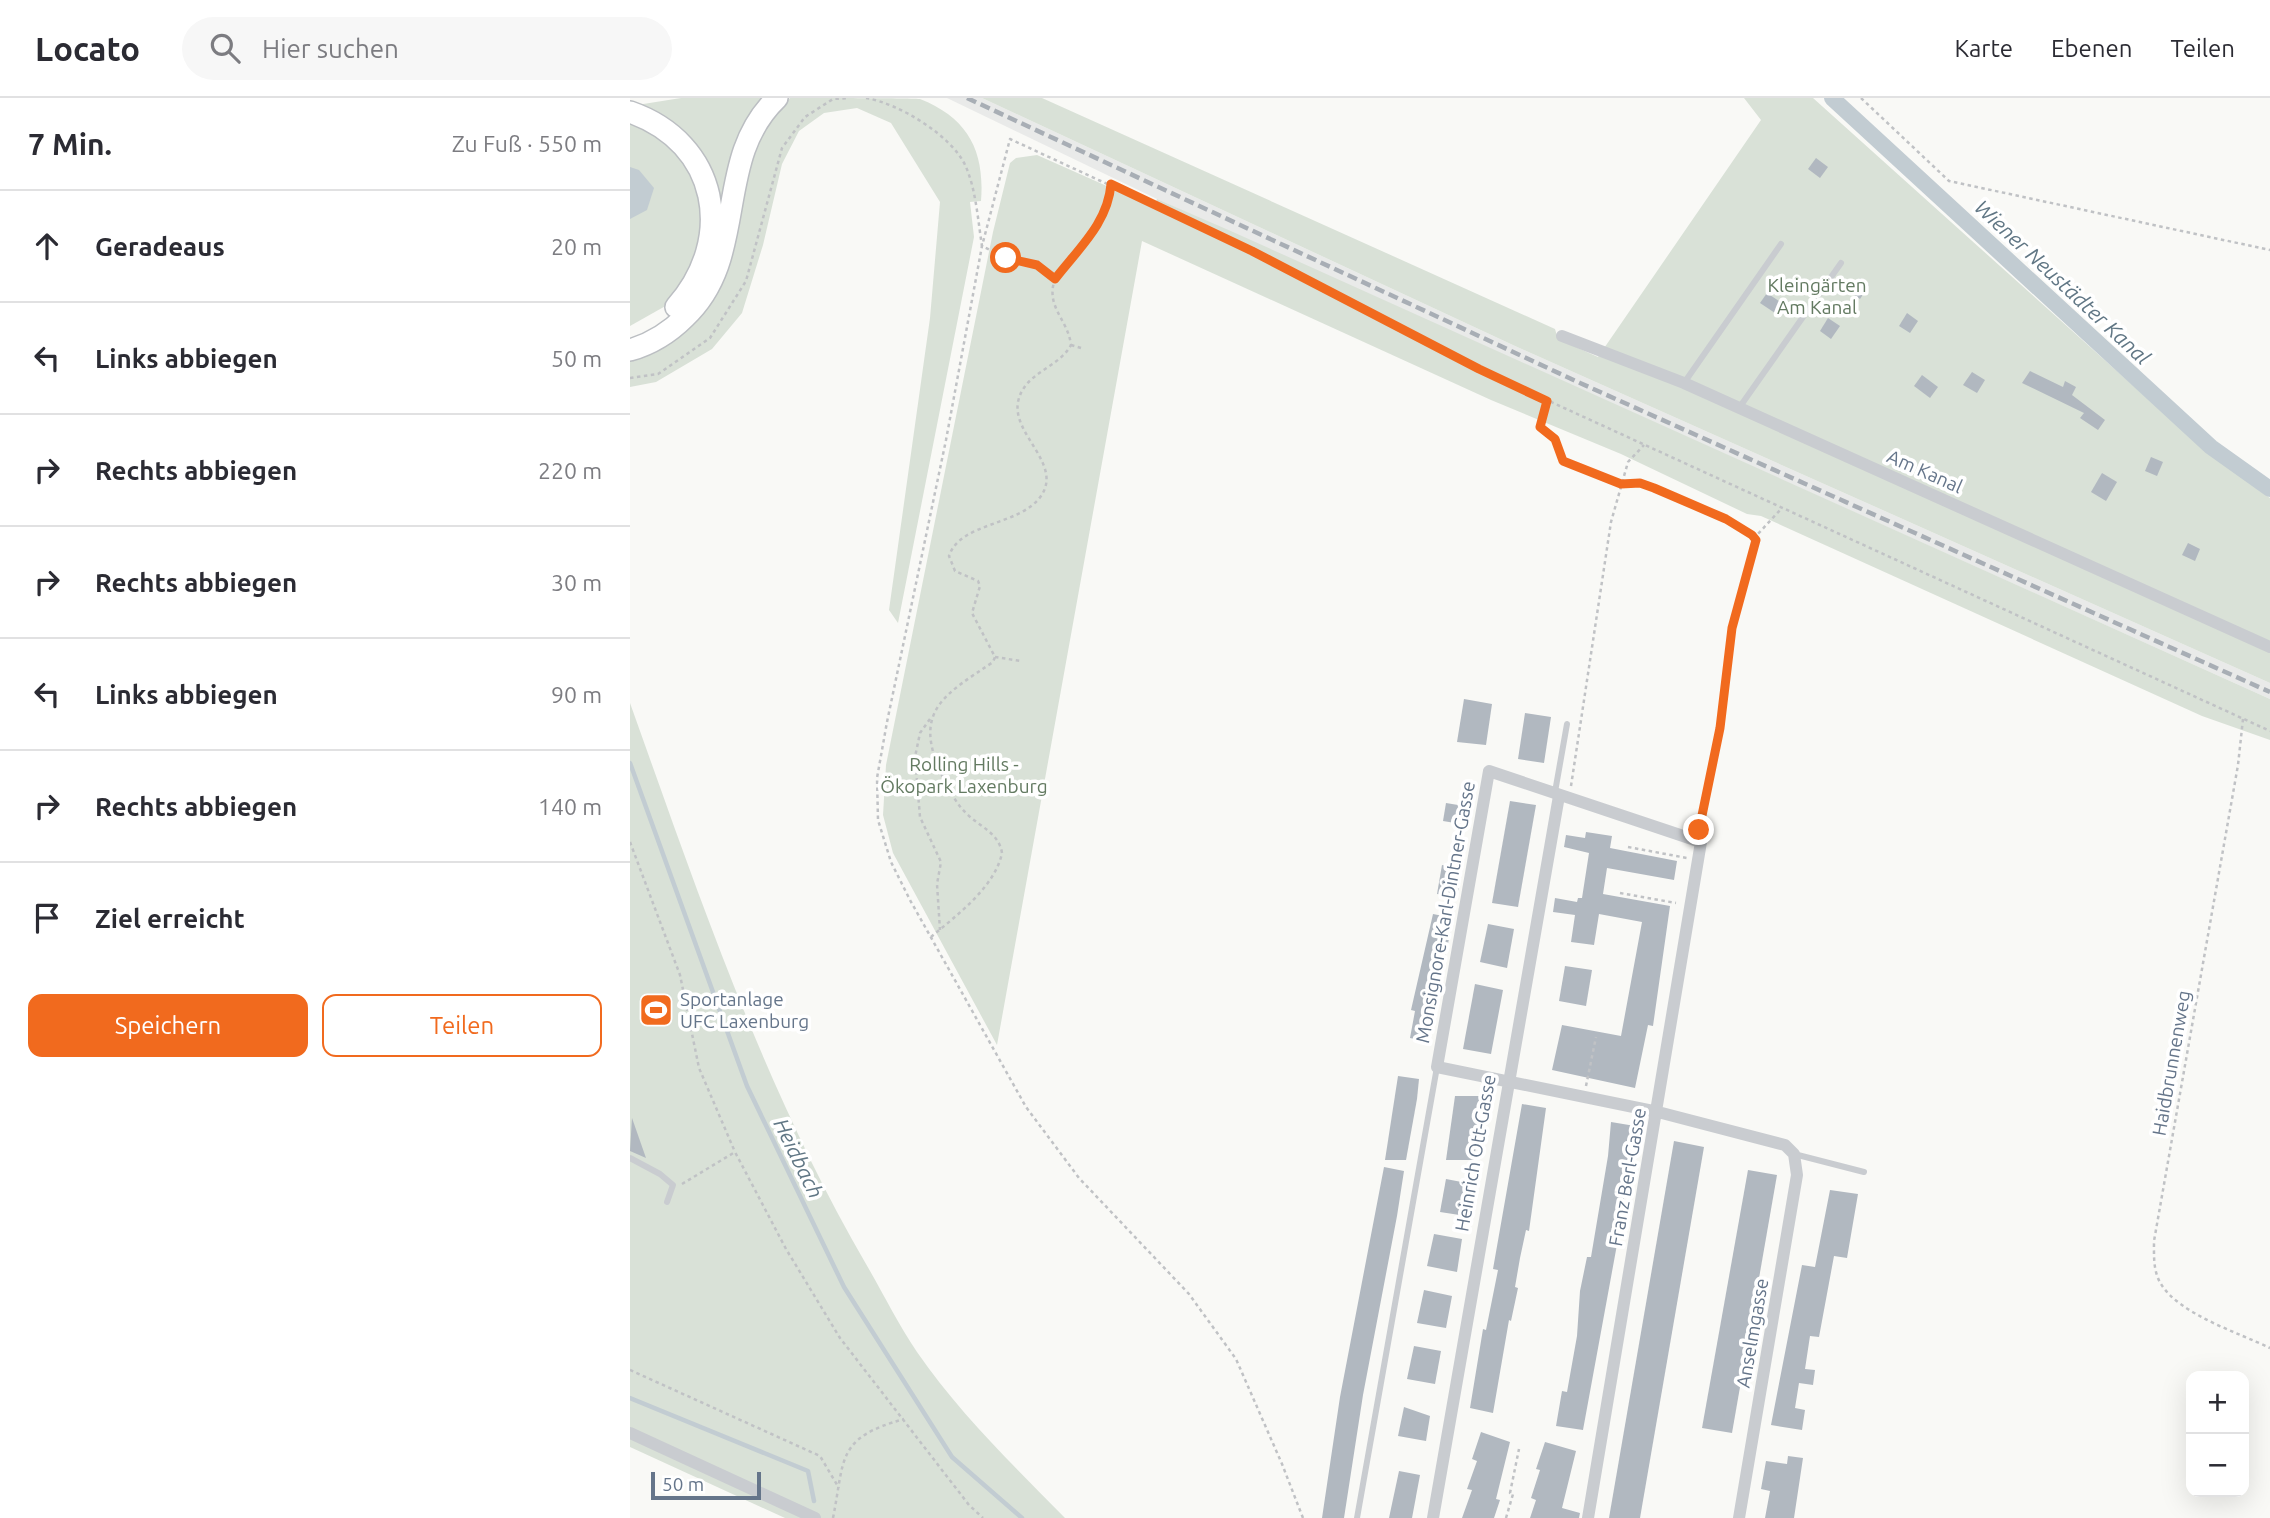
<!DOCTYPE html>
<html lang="de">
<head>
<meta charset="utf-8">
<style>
  :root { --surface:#fff; --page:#f7f7f7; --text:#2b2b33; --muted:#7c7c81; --line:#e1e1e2; --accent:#f16a1e }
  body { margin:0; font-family:Ubuntu,sans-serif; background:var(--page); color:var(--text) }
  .controls { position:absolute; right:21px; bottom:21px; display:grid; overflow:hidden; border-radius:14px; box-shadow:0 7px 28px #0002 }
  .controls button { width:63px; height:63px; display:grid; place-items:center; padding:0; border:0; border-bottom:2px solid var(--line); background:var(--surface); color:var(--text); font:35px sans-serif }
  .scale { position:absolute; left:21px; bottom:18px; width:110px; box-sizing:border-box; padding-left:7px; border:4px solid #65758a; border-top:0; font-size:19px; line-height:24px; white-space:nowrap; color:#65758a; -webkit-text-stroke:5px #fff; paint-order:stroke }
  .stop { position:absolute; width:21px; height:21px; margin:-16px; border:5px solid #f16a1e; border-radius:50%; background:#fff }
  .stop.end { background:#f16a1e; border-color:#fff; box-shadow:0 2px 7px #0008 }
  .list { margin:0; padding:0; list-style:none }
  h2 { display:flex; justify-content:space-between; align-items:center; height:91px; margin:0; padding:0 28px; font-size:30px }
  h2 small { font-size:23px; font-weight:400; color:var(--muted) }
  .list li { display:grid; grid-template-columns:46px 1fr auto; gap:21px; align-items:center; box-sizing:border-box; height:112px; padding:0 28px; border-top:2px solid var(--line) }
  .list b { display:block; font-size:26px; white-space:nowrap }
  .list em { font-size:23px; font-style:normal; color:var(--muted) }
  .actions { display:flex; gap:14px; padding:21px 28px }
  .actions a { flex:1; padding:16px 0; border:2px solid var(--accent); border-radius:14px; text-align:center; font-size:24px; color:var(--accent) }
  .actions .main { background:var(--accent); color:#fff }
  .icon { flex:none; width:38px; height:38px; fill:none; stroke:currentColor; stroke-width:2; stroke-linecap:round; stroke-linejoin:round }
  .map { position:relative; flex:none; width:1640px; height:1420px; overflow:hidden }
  header { display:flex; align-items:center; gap:42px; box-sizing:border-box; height:98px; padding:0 35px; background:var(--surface); border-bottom:2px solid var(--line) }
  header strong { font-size:33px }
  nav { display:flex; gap:38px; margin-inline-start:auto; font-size:24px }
  .search { width:490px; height:63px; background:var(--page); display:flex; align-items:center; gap:18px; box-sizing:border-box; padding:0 24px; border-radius:38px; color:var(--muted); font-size:26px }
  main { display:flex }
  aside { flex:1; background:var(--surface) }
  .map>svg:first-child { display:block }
</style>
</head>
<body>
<header>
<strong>Locato</strong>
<div class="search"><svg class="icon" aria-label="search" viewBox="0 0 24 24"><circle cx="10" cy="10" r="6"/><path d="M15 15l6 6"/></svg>Hier suchen</div>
<nav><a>Karte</a><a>Ebenen</a><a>Teilen</a></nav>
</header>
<main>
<aside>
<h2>7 Min.<small>Zu Fuß · 550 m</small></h2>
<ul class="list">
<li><svg class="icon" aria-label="ahead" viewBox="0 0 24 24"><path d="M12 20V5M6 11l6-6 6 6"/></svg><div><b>Geradeaus</b></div><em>20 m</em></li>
<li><svg class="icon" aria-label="left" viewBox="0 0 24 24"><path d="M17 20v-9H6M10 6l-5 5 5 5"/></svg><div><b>Links abbiegen</b></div><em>50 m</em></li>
<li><svg class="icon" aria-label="right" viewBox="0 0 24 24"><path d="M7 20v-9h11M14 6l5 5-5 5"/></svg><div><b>Rechts abbiegen</b></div><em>220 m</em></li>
<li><svg class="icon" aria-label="right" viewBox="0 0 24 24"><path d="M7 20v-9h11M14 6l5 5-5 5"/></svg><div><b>Rechts abbiegen</b></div><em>30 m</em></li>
<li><svg class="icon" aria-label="left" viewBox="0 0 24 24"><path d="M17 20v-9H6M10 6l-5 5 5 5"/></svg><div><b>Links abbiegen</b></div><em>90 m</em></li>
<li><svg class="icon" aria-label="right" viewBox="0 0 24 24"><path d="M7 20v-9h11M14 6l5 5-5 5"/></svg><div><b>Rechts abbiegen</b></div><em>140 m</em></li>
<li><svg class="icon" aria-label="arrive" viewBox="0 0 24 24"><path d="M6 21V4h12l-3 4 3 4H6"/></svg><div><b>Ziel erreicht</b></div></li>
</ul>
<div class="actions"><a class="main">Speichern</a><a>Teilen</a></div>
</aside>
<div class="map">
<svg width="1640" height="1420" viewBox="0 0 1640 1420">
  <rect width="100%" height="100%" fill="#f9f9f6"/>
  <polygon fill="#e9eae9" points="317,0 352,0 885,248 1640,585 1640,601 527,101"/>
  <g fill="#d9e1d7">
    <polygon points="51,0 137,0 90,124 88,99 7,7"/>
    <path d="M160 0C184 0 274 0 290 1 338 20 355 53 351 103L340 104 344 139 268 525 259 512 300 220 310 104 261 25 227 10 194 15 169 33 152 66 133 147 112 215 82 251 26 284 0 289V259C19 246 70 216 83 200 96 183 100 161 103 140 113 83 117 43 160 0Z"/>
    <polygon points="352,0 412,0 925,231 928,241 968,259 1131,22 1114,0 1183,0 1578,355 1640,400 1640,585 885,248"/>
    <polygon points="0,25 30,39 59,67 72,101 71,157 39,206 0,228"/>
    <polygon points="407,57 524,109 527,101 603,134 1640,601 1640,642 1572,618 1131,418 1117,416 991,356 861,302 512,143 367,947 263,755 253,717 256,667 363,134 380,65 386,60"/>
    <path d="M0 605C69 798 133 988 236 1166 253 1195 268 1226 287 1254 329 1315 383 1367 435 1420H155L0 1349Z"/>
  </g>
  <polygon fill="#c2ccd2" points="0,69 9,72 24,90 17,112 0,121"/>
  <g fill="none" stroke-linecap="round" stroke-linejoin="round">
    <g stroke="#c2ccd2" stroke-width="4.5">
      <polyline points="0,665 117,988 214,1189 322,1359 392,1420"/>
      <polyline points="0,1300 178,1373 184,1403"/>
    </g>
    <polyline stroke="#c2ccd2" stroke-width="16" points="1202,0 1581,349 1640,391"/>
  </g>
  <g fill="#b1b8c0">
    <polygon points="1186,60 1198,69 1190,80 1178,71"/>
    <polygon points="1230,180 1239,187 1230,201 1220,194"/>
    <polygon points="1137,195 1152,205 1145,215 1130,205"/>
    <polygon points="1277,215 1288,223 1280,235 1269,228"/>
    <polygon points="1198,220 1210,228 1201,241 1190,233"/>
    <polygon points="1400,273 1433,289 1435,283 1446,289 1442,297 1475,322 1468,332 1450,320 1454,315 1392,285"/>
    <polygon points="1342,274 1355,282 1347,295 1333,287"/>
    <polygon points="1292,277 1308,289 1300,300 1284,288"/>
    <polygon points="1521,359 1533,364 1527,378 1515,373"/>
    <polygon points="1472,375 1487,384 1476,403 1461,394"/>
    <polygon points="1558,445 1570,451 1565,463 1552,457"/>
    <polygon points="834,601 862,606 856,647 827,644"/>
    <polygon points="895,615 921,619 914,665 888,661"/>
    <polygon points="880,703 906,707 888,809 862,805"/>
    <polygon points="816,705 840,709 837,727 813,723"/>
    <polygon points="956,734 982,738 980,750 1047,763 1044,782 977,770 973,796 1040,808 1023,928 1018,927 1005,990 922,972 932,927 991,938 1012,824 969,816 964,847 941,844 945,817 923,814 925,800 947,804 948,800 952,800 959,755 934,749 936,737 955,740"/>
    <polygon points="812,767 832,771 827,799 807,796"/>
    <polygon points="803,816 823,820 799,944 780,940 785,913 781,912"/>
    <polygon points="858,826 884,831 877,870 850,864"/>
    <polygon points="935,868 962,872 956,908 929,903"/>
    <polygon points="845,886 873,892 861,956 833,951"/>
    <polygon points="768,978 789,981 787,1001 776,1062 755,1062"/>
    <polygon points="825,998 853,998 844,1062 816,1062"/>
    <polygon points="892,1006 916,1010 899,1133 896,1132 890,1160 885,1189 888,1190 881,1223 879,1222 863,1315 840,1310 853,1231 856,1232 868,1172 863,1171"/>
    <polygon points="2,1020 16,1060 0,1053"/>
    <polygon points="981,1024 1005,1028 986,1152 953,1332 926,1328 932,1293 937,1294 947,1238 950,1193 957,1159 961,1159 978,1058"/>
    <polygon points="1044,1043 1074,1049 1010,1420 979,1420"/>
    <polygon points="754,1069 774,1073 767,1118 733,1297 714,1420 692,1420 710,1299"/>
    <polygon points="1118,1072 1147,1077 1102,1335 1072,1330"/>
    <polygon points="816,1081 842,1086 836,1118 810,1114"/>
    <polygon points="1200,1092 1228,1096 1217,1160 1204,1158 1189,1239 1180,1238 1175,1271 1185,1272 1183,1287 1169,1285 1165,1310 1175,1312 1172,1332 1141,1327 1172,1167 1185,1169"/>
    <polygon points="804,1136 832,1141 827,1174 797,1168"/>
    <polygon points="794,1192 822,1198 816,1230 787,1225"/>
    <polygon points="784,1248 811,1253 805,1286 777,1281"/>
    <polygon points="774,1309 800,1318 796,1343 768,1338"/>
    <polygon points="851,1334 880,1344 866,1401 870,1402 864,1420 832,1420 842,1392 837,1391 847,1363 842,1361"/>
    <polygon points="915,1344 946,1353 932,1410 950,1415 949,1420 900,1420 906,1402 901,1400 910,1372 906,1371"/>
    <polygon points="1158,1358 1173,1360 1164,1420 1135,1420 1140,1393 1131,1391 1136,1363 1157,1366"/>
    <polygon points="769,1373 790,1377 782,1420 759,1420"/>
  </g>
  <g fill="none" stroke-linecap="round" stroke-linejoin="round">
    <defs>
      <g id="motorway">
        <path d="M0 14C89 45 106 141 46 209"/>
        <path d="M0 252C21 246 40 234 55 219 120 158 82 62 147 0"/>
      </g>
    </defs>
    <use href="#motorway" stroke="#bbbec2" stroke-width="24"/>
    <g stroke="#c0c2c5" stroke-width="2.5" stroke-dasharray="3.5 3.5" stroke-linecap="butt">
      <path d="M236 0C268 5 323 38 336 69 346 92 348 123 352 148L376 160 407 167 425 181"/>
      <polyline points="1231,0 1319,83 1640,152"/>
      <polyline points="441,247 451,250"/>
      <polyline points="0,280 28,276 80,240 116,183 152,50 175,19 203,1 219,0"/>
      <polyline points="917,303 910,329 925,341 933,363 991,386 1010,385 1058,405 1115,431 1126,442"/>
      <polyline points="365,559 391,563"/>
      <polyline points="300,621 290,635 285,659 290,719 311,764 307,786 310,832"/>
      <path d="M1613 621 1608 667 1524 1143C1524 1158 1523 1173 1531 1186 1549 1216 1609 1235 1640 1250"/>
      <polyline points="941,688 981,424 998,364 1014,347"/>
      <polyline points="1069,730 1090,630 1102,530 1127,437 1151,411"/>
      <polyline points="0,744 50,877 69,970 105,1054"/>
      <polyline points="998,749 1057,760"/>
      <polyline points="990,795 1046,805"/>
      <path d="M301 839C327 817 365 789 372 755 369 735 350 729 337 716 325 705 318 689 311 675 282 612 316 596 363 564L365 559 342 515 350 488 348 483 325 473 319 458C330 424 390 428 411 398 433 366 382 337 388 304 394 274 428 271 441 247 438 221 415 209 425 181 448 152 477 125 481 86"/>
      <polyline points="956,988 966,939"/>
      <polyline points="52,1086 105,1054 156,1151 210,1240 339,1407 353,1420"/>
      <polyline points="0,1272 190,1358 209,1390"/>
      <path d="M203 1420C215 1360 206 1340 274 1321"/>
      <polyline points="673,1420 652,1366 606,1261 559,1196 449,1080 396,1009 280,802 261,764 248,722 247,680 257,624 316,342 352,148 380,41 622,153 849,271 1640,633"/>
      <polyline points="876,1420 883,1396 880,1395 889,1351"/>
    </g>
    <g stroke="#c9ccd0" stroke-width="6">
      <polyline points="1054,285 1151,146"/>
      <polyline points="1109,310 1211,165"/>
      <polyline points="925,694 937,626"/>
      <polyline points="1164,1056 1234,1074"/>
      <polyline points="0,1060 30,1076 43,1087 37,1104"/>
      <polyline points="727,1420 807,969"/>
    </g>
    <g stroke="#c9ccd0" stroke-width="12">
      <polyline points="932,238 1054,285 1640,549"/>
      <polyline points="0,1335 185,1420"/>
      <polyline points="803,1420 929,698"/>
      <polyline points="958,1420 1071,744 859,673 807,969 1028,1014 1155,1047 1164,1056 1167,1077 1109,1420"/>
    </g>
    <use href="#motorway" stroke="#fff" stroke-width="21"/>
    <polyline stroke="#a8aeb5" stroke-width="4.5" stroke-dasharray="10 5" stroke-linecap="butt" points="337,0 950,285 1640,594"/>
  </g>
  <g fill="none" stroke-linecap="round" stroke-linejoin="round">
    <path stroke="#f16a1e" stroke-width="9" d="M376 160 407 167 425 181C448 151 478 125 481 86L622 153 849 271 917 303 910 329 925 341 933 363 991 386 1010 385 1024 390 1096 421 1122 437 1126 442 1102 530 1090 630 1069 732"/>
  </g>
  <defs>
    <symbol id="stadium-square" viewBox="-11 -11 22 22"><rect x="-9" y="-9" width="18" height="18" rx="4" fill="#f16a1e" stroke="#fff"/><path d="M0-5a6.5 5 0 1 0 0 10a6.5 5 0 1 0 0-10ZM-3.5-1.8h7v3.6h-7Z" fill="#fff"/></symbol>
  </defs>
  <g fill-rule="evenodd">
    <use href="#stadium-square" x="7" y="893" width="38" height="38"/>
  </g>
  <g text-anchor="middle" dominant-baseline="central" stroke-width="7" stroke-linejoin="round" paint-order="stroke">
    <g font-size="19" fill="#637a61" stroke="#fff">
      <text x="1187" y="187">Kleingärten<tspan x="1187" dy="22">Am Kanal</tspan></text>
      <text x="334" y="666">Rolling Hills -<tspan x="334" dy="22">Ökopark Laxenburg</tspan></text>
    </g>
    <g font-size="19" fill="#65758a" stroke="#fff">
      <text transform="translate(1295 373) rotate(24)">Am Kanal</text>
      <text transform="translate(815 814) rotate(-80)">Monsignore-Karl-Dintner-Gasse</text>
      <text transform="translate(1541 965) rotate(-80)">Haidbrunnenweg</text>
      <text transform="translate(845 1055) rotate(-80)">Heinrich Ott-Gasse</text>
      <text transform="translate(997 1079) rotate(-80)">Franz Berl-Gasse</text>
      <text transform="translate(1122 1235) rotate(-80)">Anselmgasse</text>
    </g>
    <g font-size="19" fill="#65758a" stroke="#fff" text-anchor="start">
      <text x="50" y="901">Sportanlage<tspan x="50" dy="22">UFC Laxenburg</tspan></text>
    </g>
    <g font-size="21" font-style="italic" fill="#617785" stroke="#fff">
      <text transform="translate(1433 184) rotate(43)">Wiener Neustädter Kanal</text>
      <text transform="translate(169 1060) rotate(64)">Heidbach</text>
    </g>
  </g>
</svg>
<div class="controls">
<button>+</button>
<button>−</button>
</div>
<div class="scale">50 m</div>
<div class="stop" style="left:376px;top:160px"></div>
<div class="stop end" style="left:1069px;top:732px"></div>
</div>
</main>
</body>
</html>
